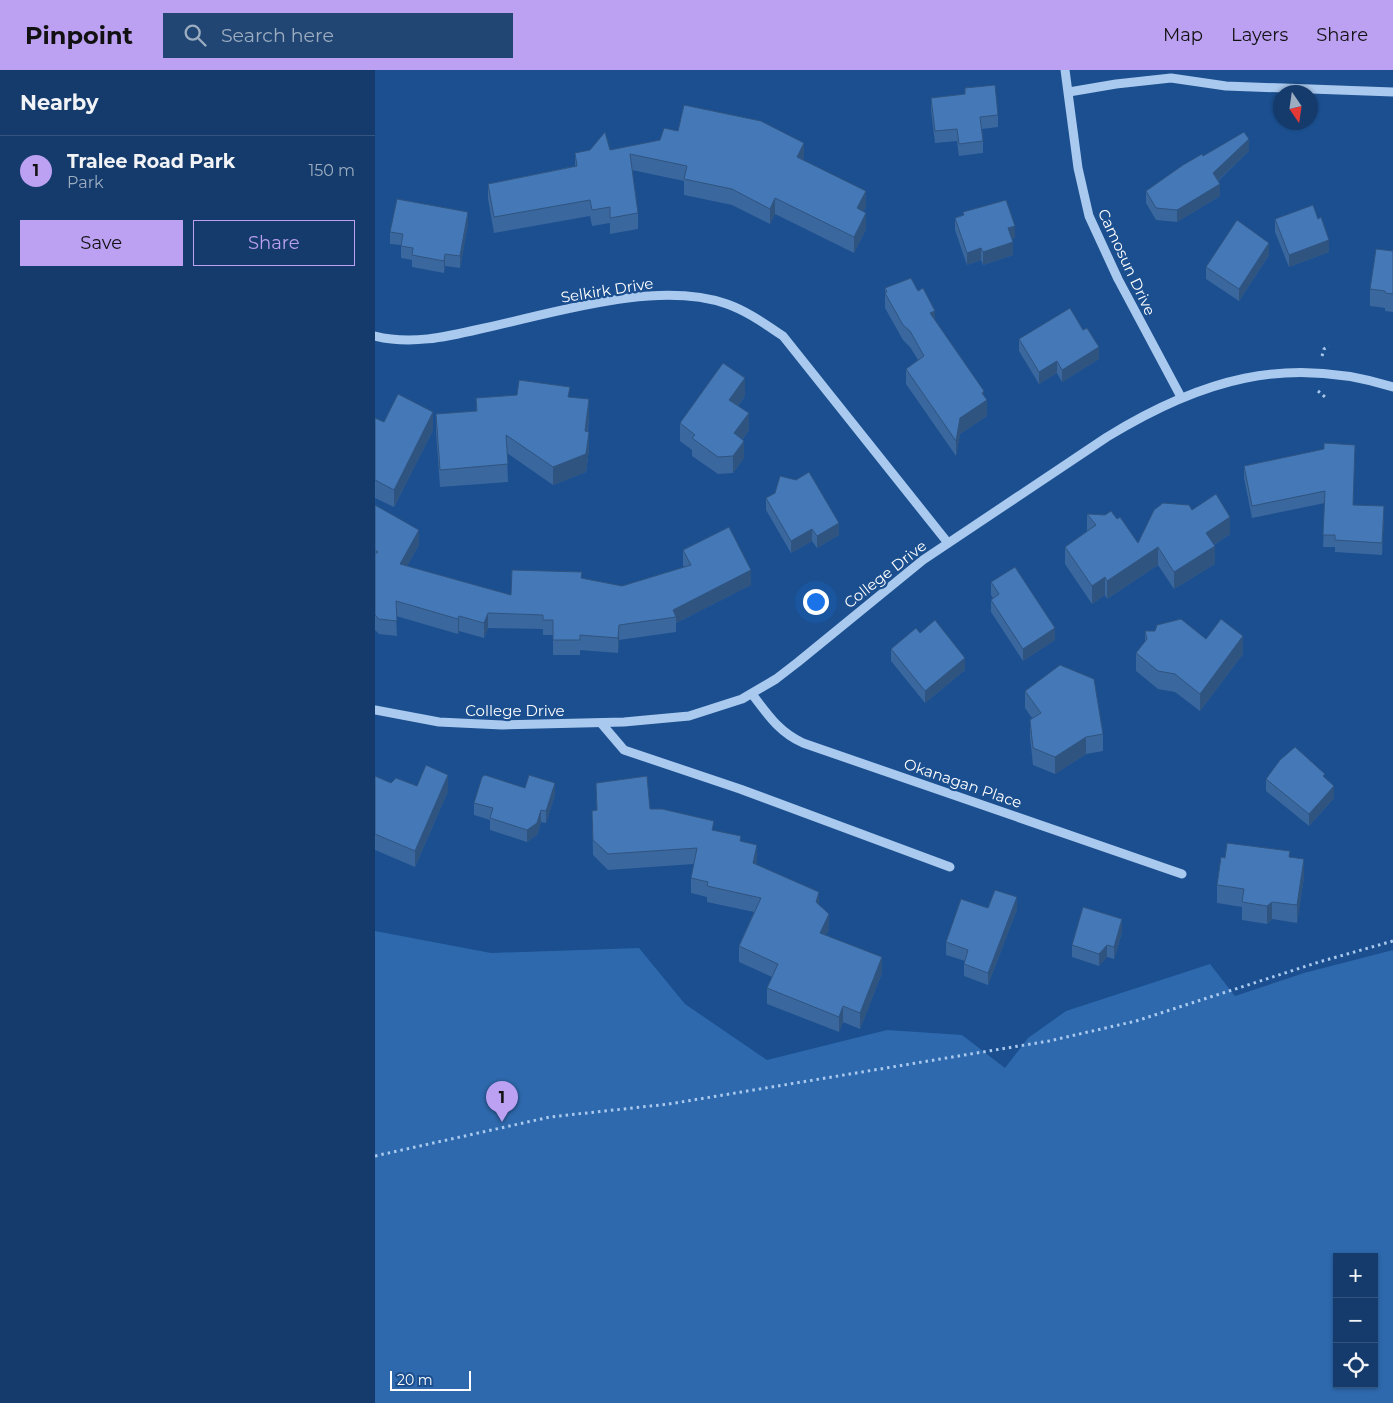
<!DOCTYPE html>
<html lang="en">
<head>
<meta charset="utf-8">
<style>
  :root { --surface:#143b6b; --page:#214673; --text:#f1f3f6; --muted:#9dadc1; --line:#33557e; --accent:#bca0f2 }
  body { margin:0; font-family:Montserrat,sans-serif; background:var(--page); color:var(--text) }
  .controls { position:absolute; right:15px; bottom:15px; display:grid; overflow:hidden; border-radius:0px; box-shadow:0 1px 4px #0004 }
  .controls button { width:45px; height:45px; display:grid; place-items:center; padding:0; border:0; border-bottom:1px solid var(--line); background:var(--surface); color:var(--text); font:25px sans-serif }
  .compass { position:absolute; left:898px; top:15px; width:45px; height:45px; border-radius:50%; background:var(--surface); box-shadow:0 1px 4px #0004; rotate:167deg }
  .scale { position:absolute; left:15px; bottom:12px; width:81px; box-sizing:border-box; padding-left:5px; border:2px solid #fff; border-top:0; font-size:14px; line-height:18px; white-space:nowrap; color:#fff; -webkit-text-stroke:4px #1b4f8f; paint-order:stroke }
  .you { position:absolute; left:440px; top:531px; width:18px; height:18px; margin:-12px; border:4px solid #fff; border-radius:50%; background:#1a73e8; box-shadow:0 0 0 8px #1a73e833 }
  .badge { display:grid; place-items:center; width:32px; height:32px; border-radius:50%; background:var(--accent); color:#111; font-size:16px; font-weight:700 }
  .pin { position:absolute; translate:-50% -41px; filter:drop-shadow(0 1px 2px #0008) }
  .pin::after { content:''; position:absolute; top:26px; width:18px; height:15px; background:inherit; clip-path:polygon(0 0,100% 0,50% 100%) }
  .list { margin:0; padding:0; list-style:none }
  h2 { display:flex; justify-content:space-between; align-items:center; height:65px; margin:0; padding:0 20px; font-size:21px }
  h2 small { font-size:16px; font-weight:400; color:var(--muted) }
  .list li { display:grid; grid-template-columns:32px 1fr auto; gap:15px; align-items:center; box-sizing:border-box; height:70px; padding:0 20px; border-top:1px solid var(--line) }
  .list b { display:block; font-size:19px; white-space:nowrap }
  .list p { margin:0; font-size:16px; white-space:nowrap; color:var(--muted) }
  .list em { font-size:16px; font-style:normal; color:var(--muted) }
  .actions { display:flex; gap:10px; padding:15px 20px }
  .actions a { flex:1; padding:11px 0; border:1px solid var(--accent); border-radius:0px; text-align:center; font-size:18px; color:var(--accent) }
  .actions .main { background:var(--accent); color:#111 }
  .icon { flex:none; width:28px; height:28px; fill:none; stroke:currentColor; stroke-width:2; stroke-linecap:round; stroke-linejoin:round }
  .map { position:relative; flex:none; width:1018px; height:1333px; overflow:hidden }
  header { display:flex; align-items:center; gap:30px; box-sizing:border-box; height:70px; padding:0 25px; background:var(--accent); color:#111 }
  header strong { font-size:24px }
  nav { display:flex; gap:28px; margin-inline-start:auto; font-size:18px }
  .search { width:350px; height:45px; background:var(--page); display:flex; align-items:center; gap:12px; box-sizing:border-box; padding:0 18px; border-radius:0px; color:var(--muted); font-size:19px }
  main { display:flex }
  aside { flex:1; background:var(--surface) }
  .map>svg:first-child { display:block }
</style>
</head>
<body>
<header>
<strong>Pinpoint</strong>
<div class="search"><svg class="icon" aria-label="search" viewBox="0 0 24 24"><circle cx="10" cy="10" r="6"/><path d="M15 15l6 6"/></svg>Search here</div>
<nav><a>Map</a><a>Layers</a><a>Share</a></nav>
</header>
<main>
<aside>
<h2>Nearby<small></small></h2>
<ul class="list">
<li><span class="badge">1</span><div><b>Tralee Road Park</b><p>Park</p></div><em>150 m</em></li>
</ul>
<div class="actions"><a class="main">Save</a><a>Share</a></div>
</aside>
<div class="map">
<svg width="1018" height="1333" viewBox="0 0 1018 1333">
  <rect width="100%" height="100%" fill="#1b4f8f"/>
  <path fill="#2e69ad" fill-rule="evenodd" d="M0 861 116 883 264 878 310 934 392 990 512 960 587 965 630 998 653 968 691 941 835 894 860 926 929 903 1018 880V1333H0ZM962 1187H999V1314H962Z"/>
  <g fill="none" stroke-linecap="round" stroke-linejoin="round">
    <g stroke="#a9c9ee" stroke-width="3" stroke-dasharray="2.5 4" stroke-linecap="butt">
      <polyline points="947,286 949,279 954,276"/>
      <polyline points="943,321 950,327"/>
      <polyline points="0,1086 175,1047 294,1034 674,971 761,951 944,892 1018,871"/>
    </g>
    <g stroke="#a9c9ee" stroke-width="9">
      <polyline points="690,0 703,98 714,146 743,209 806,327"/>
      <polyline points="694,22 741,14 796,8 851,16 1018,22"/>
      <path d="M0 266C35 275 71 267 105 259 176 244 281 209 352 234 372 241 390 254 408 266L573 473"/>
      <path d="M377 624C393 645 404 662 428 673L807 804"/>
      <path d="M0 640 64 652 127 655 249 652 314 646 367 629 401 609 423 592 548 490 732 367C825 310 911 284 1018 317"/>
      <polyline points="226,653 249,680 365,719 575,797"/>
    </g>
  </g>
  <g fill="#3a679d">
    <polygon points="590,18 623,45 623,57 607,59 608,71 608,83 584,86 582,71 560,73 556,40 556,28 590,24"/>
    <polygon points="235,80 429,89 428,90 491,137 488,142 491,159 479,183 400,144 395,154 357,135 309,125 309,111 257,100 263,143 263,159 235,164 235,153 217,156 215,146 119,163 113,129 113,114 200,96 200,83"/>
    <polygon points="874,81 843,111 845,126 802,152 781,150 771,133 771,121 828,86"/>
    <polygon points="588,142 640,168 637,169 638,185 608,195 606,190 592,195 580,160 580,148 588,145"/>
    <polygon points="900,149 954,182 914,197 900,162"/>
    <polygon points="93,154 85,198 70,196 69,203 37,197 37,190 26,188 26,175 15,174 15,162"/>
    <polygon points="1018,181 1018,242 1010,241 1010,238 995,236 995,219"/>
    <polygon points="894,185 864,231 831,209 831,197"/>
    <polygon points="510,218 560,251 609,326 612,346 585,364 581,386 531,314 531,299 543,290 535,277 528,270 510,238"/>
    <polygon points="644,269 724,289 687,312 682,303 664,314 644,281"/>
    <polygon points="370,326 363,336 374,360 367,370 369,388 358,403 343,404 317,386 317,380 305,371 305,353"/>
    <polygon points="195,327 214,347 213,361 214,379 211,402 178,415 132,383 133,412 65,417 61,362 61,344 101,341 101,328"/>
    <polygon points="0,348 9,352 58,360 19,437 0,428"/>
    <polygon points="949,379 978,435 1009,448 1007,485 960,482 960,477 948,477 950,433 877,448 869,408 869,396"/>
    <polygon points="391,428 464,465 442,478 437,471 416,483 391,440"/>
    <polygon points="0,435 44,475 32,496 136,525 207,508 247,516 309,497 308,495 308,480 376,515 301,553 301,562 244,570 243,583 205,580 205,585 178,585 178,565 168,565 168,559 113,558 109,568 84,561 83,564 21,546 22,566 4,564 0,560"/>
    <polygon points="817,440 855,464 839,475 840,494 799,519 783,495 732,529 730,525 717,534 690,494 690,477 712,462 712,444 742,449 763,473"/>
    <polygon points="616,512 680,570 648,591 616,542 616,530 618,528 616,525"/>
    <polygon points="770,561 831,569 868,584 825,641 800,622 783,619 761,601 761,583 770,571"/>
    <polygon points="545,563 590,600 550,633 516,591 516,579"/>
    <polygon points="650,621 728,664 728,681 711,684 680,704 658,695 655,667 655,650 657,648 650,638"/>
    <polygon points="0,706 16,713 42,716 73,721 40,797 0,780"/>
    <polygon points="950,708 959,728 934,756 891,721 891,709"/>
    <polygon points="221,713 275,739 339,761 366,771 382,791 381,795 444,835 454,859 451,865 507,903 485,959 468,952 464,962 392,934 392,918 397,907 364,892 364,876 379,842 332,832 332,827 316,823 316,808 319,794 233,800 218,785 217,741 222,740"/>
    <polygon points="150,718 180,725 171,753 166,752 162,765 152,772 115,760 115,750 99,745 99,733"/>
    <polygon points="915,787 929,807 922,853 897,849 892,854 867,850 867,837 842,833 842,815 850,788"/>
    <polygon points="613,838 642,839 613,915 589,906 589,894 590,891 571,885 571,872"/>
    <polygon points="747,862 739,889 732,887 724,896 697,887 697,875"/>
  </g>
  <g fill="#305480">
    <polygon points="874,69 874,81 838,115 838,103"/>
    <polygon points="429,73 429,89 422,103 422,87"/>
    <polygon points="845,114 845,126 802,152 802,140"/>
    <polygon points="491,121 491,137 482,154 482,138"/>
    <polygon points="400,128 400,144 395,154 395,139"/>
    <polygon points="93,142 93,154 85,198 85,186"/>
    <polygon points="491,143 491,159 479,183 479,167"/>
    <polygon points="640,156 640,168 633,170 633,158"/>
    <polygon points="954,170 954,182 914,197 914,185"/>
    <polygon points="638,172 638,185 608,195 608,182"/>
    <polygon points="894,173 894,185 864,231 864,219"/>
    <polygon points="606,178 606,190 592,195 592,183"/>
    <polygon points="70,184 70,196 69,203 69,191"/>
    <polygon points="560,241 560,256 555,243"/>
    <polygon points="724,277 724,289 687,312 687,300"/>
    <polygon points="682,291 682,303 664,314 664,302"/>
    <polygon points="370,308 370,326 354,348 354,330"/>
    <polygon points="609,321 609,332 612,330 612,346 585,364 581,386 581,371 585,348 607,323"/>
    <polygon points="214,329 214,347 210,379 210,361"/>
    <polygon points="58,342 58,360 19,437 19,420"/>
    <polygon points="374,343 374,360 359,381 359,363"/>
    <polygon points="214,362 214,379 211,402 178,415 178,397"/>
    <polygon points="369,371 369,388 358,403 358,386"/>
    <polygon points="1009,436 1009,448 1007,485 1007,473"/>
    <polygon points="855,447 855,464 831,480 831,463"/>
    <polygon points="464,453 464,465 442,478 442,466"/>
    <polygon points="437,459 437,471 416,483 416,471"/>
    <polygon points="44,460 44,475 25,509 25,494"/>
    <polygon points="840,476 840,494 799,519 799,502"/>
    <polygon points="783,477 783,495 732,529 732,511"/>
    <polygon points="376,500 376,515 301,553 301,547 298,540"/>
    <polygon points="730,507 730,525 717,534 717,516"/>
    <polygon points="113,543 113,558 109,568 109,553"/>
    <polygon points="84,546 84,561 83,564 83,549"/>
    <polygon points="244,555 244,570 243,583 243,568"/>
    <polygon points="680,558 680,570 648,591 648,579"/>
    <polygon points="868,566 868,584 825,641 825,624"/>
    <polygon points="590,588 590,600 550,633 550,621"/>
    <polygon points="711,667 711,684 680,704 680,687"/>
    <polygon points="73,705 73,721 40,797 40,781"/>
    <polygon points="180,713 180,725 171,753 171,741"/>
    <polygon points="959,716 959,728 934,756 934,744"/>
    <polygon points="166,740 166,752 162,765 152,772 152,760"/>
    <polygon points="382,775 382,791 378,809 378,793"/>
    <polygon points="929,789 929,807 922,853 922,835"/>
    <polygon points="444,822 444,838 441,832"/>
    <polygon points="642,827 642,839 613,915 613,903"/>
    <polygon points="897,832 897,849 892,854 892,836"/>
    <polygon points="454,844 454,859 445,878 445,863"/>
    <polygon points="747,849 747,862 739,889 739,877"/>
    <polygon points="732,875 732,887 724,896 724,884"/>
    <polygon points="507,887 507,903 485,959 485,943"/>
    <polygon points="468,936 468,952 464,962 464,947"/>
  </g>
  <g fill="#4478b7" stroke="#305480">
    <polygon points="620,15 623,45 605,47 608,71 584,74 582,59 560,61 556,28 590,24 590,18"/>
    <polygon points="309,35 386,51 429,73 422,87 491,121 482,138 491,143 479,167 400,128 395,139 357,119 309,109 312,96 255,84 263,143 235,148 235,137 217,140 215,130 119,147 113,114 202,96 200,83 215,80 230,62 235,80 285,70 289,58 303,61"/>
    <polygon points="869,62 874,69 838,103 845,114 802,140 781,138 771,121 808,95 827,84 828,86"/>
    <polygon points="22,129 93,142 85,186 70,184 69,191 37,185 38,178 26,176 28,164 15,162"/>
    <polygon points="631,130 640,156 633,158 638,172 608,182 606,178 592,183 580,148 589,145 588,142"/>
    <polygon points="938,135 943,149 946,147 954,170 914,185 900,149"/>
    <polygon points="862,150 894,173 864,219 831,197"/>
    <polygon points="1001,179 1018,181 1018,224 1010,223 1010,221 995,219"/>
    <polygon points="536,208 543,221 548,218 560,241 555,243 609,321 607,323 612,330 585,348 581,371 531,299 549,286 535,261 528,255 510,223 512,222 510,218"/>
    <polygon points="695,238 708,260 712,258 724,277 687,300 682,291 664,302 644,269"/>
    <polygon points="348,293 370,308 354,330 374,343 359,363 369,371 358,386 343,387 317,368 320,365 305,353"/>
    <polygon points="144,310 195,317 193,327 214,329 210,361 214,362 211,384 178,397 131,365 133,394 65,400 61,344 102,341 101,328 142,325"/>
    <polygon points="23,324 58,342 19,420 0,410 0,348 9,352"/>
    <polygon points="949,373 980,375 978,435 1009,436 1007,473 960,470 960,465 948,465 950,421 877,436 869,396 949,379"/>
    <polygon points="434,402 464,453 442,466 437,459 416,471 391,428 400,423 405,406 421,410"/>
    <polygon points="841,424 855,447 831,463 840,476 799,502 783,477 732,511 730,507 717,516 690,477 721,455 712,444 730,445 736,441 742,449 745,447 763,473 779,440 788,433 814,435 817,440"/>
    <polygon points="0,435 44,460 25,494 136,525 137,500 207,502 206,508 247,516 316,495 308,480 354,457 376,500 298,540 301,547 244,555 243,568 205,565 205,570 178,570 178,550 168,550 168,545 113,543 109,553 84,546 83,549 21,531 22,551 4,549 0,545 0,484 3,482 0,480"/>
    <polygon points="640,497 680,558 648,579 616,530 624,524 616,512"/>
    <polygon points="806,549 831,569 846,549 868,566 825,624 800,604 783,601 761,583 772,569 770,561 780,561 782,555"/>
    <polygon points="560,550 590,588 550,621 516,579 541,558 545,563"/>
    <polygon points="685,595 719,609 728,664 711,667 680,687 658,678 655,650 666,643 650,621"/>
    <polygon points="920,677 950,704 948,706 959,716 934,744 891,709 905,690"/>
    <polygon points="51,695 73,705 40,781 0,764 0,706 16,713 21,708 42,716"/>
    <polygon points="110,705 150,718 154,705 180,713 171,741 166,740 162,753 152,760 115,748 118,738 99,733 107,707"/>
    <polygon points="272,706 275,739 287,739 339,751 337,760 366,766 365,771 382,775 378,793 444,822 441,832 454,844 445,863 507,887 485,943 468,936 464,947 392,918 403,894 364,876 386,828 332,816 333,812 316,808 322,778 233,784 218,770 217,741 222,740 221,713"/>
    <polygon points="852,773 915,781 914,787 929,789 922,835 897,832 892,836 867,832 869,819 842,815 846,787 850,788"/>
    <polygon points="620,820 642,827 613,903 589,894 593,880 571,872 586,829 613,838"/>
    <polygon points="708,837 747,849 739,877 732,875 724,884 697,875"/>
  </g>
  <g text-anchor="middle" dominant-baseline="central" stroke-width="4.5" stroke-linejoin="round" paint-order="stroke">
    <g font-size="15" fill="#fff" stroke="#1b4f8f">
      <text transform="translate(752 192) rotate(65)">Camosun Drive</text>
      <text transform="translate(232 220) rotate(-9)">Selkirk Drive</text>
      <text transform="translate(510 504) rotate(-38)">College Drive</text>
      <text x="140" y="640">College Drive</text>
      <text transform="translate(588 713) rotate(19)">Okanagan Place</text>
    </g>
  </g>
</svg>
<div class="controls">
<button>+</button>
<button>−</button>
<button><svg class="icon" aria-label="locate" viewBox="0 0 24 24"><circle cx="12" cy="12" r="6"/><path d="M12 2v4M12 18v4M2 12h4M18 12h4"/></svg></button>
</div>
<svg class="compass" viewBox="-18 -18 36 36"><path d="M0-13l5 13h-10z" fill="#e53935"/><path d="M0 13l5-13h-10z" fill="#9dadc1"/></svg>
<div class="scale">20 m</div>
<div class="you"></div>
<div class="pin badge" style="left:127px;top:1052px">1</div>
</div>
</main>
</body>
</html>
